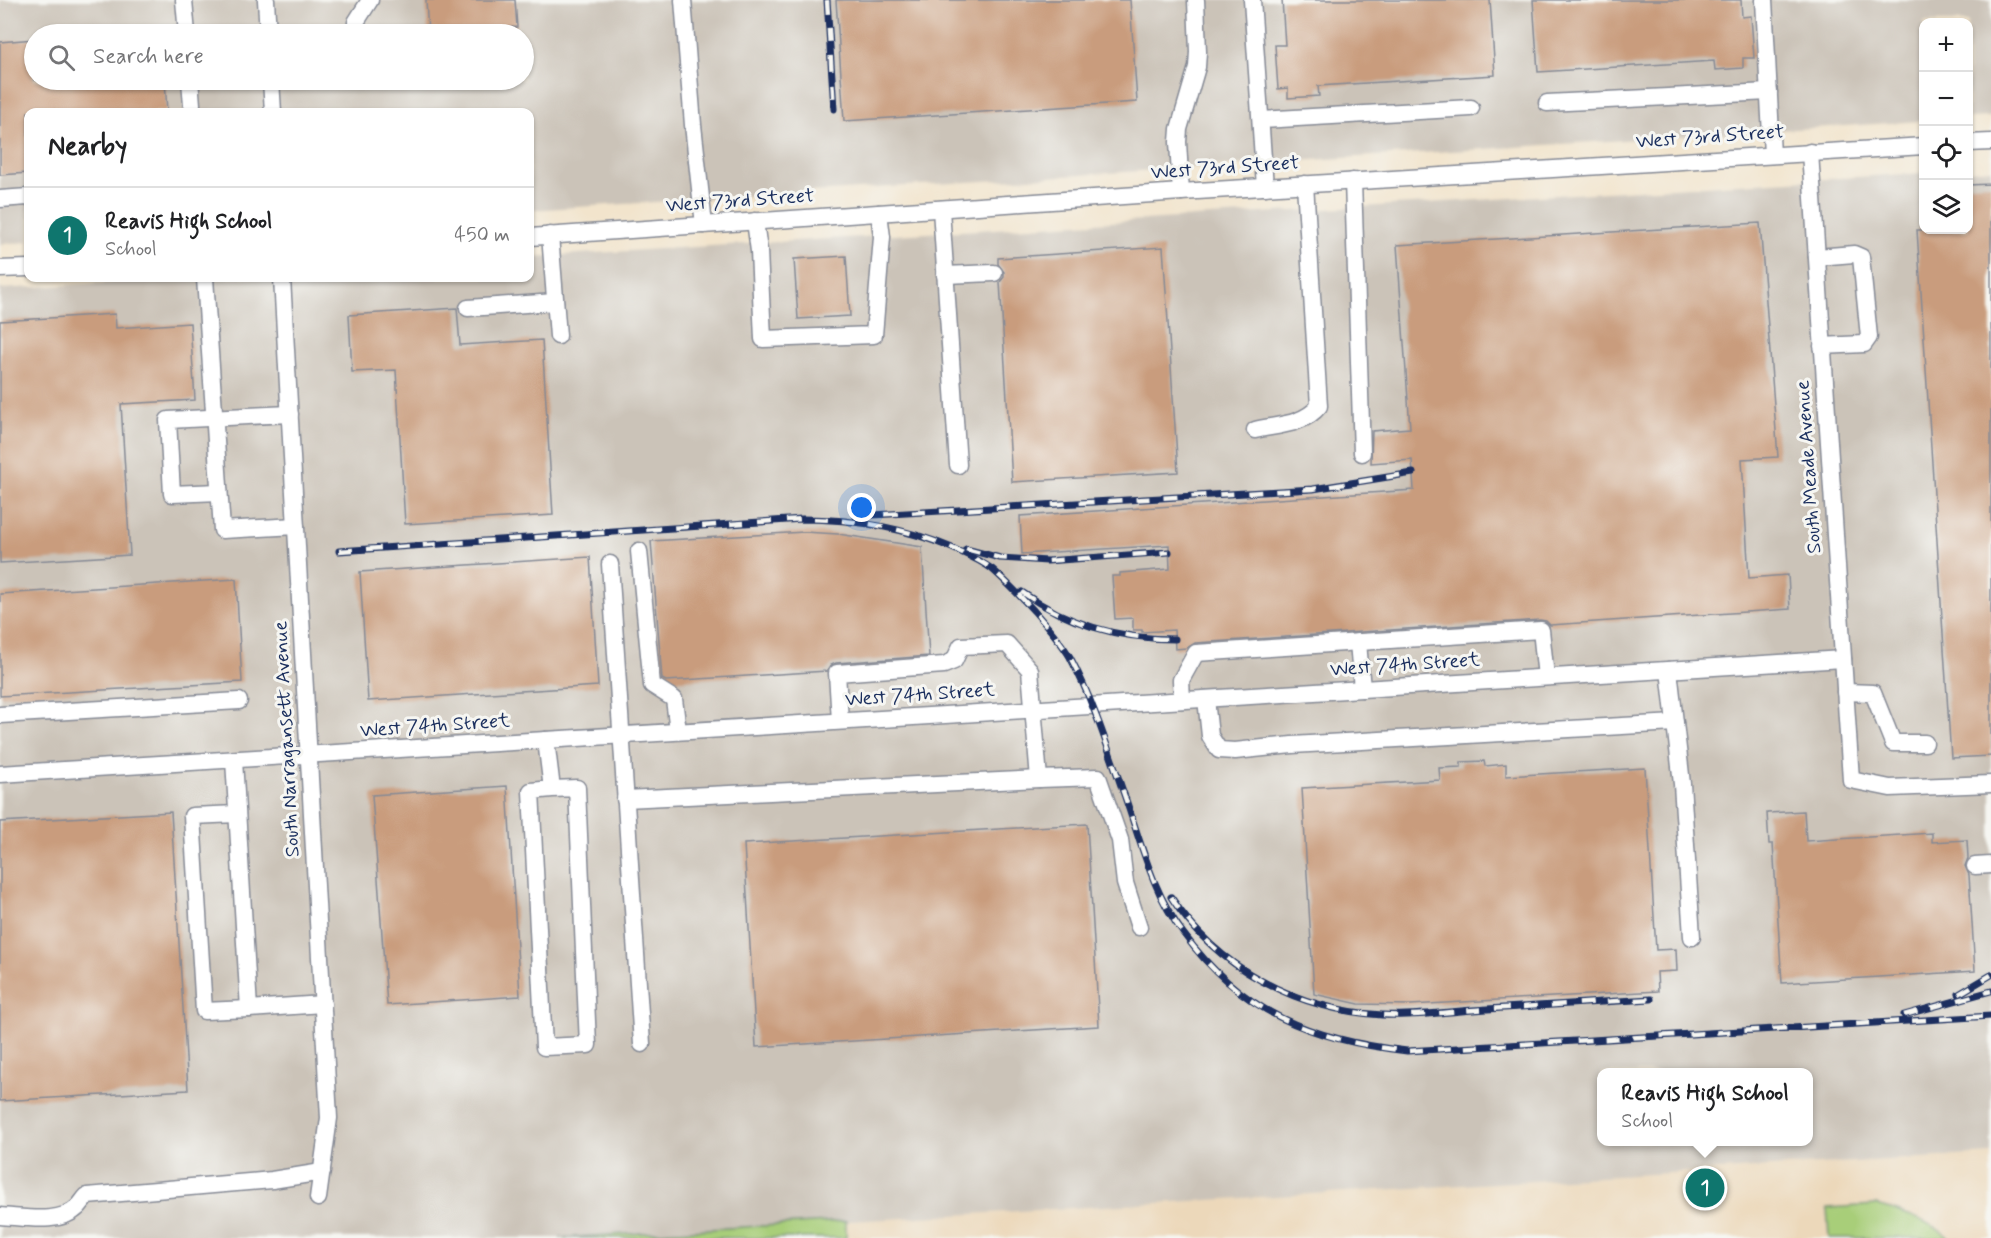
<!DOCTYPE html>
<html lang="en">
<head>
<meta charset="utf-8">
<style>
  :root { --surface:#fff; --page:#f2f2f2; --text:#202124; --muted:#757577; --line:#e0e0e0; --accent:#0f766e }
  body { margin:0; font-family:Mynerve,sans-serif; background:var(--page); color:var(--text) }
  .controls { position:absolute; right:18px; top:18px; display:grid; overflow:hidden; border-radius:12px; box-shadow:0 2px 4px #0004 }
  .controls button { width:54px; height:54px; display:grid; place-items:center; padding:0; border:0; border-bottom:2px solid var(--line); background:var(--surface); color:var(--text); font:30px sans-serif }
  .you { position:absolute; left:862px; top:508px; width:21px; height:21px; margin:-15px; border:4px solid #fff; border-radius:50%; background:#1a73e8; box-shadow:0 0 0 9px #1a73e833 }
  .badge { display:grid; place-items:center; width:39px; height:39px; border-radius:50%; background:var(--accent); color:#fff; font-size:20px; font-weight:700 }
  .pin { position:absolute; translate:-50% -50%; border:3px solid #fff; box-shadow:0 2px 6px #0006 }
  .popup { position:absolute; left:1597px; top:1068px; width:216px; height:78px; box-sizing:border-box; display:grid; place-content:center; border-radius:12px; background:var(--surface); filter:drop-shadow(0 2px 4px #0005); font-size:20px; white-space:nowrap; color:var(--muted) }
  .popup b { font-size:22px; color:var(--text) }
  .popup::after { content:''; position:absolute; left:50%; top:100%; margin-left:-12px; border:12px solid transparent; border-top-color:var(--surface) }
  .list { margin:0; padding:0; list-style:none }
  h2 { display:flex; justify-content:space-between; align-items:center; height:78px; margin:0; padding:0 24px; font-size:26px }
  h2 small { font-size:20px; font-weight:400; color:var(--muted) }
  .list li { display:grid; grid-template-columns:39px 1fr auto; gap:18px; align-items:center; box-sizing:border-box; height:96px; padding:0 24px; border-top:2px solid var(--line) }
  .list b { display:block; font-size:22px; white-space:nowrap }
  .list p { margin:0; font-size:20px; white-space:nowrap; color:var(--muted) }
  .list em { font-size:20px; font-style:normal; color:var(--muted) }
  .icon { flex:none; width:33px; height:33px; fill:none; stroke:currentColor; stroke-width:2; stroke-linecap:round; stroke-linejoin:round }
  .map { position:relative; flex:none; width:1991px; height:1238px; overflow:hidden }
  .search { position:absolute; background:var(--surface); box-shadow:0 2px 4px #0004; left:24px; top:24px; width:510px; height:66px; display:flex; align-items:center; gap:15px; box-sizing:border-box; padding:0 21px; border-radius:33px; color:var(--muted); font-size:22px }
  .panel { position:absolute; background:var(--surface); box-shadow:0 2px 4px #0004; left:24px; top:108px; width:510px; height:174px; border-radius:12px }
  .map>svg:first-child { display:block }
</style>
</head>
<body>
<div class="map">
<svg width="1991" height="1238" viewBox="0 0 1991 1238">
  <rect width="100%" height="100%" fill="#f6f6f2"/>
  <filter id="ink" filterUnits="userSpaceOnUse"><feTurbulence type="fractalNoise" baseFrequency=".0167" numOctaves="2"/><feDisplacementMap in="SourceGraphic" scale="12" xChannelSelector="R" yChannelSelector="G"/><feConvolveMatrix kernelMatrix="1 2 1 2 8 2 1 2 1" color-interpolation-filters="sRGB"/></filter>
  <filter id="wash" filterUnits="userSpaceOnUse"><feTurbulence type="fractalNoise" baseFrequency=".008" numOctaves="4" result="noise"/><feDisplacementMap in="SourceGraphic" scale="24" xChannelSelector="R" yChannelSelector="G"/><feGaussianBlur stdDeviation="1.35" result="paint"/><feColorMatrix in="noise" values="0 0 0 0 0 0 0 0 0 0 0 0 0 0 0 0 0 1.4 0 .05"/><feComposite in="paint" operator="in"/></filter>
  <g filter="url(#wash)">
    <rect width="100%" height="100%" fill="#f2e4cc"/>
    <polygon fill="#ecd8ba" points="1991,1154 1991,1238 846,1238 846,1221"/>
    <g fill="#cbc3b8" fill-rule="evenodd">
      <path d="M0 0H1991V117L1969 118 1968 22H1924L1923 121 530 210V112H28V242L0 244ZM34 34H524V80H34Z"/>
      <path d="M1991 169V1154L563 1238H0V289L188 278H530V257L1923 173 1924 230H1968L1969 171ZM1602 1072H1808V1142H1602Z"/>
    </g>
    <g fill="#a8ce79" stroke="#627e6c" stroke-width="1.5">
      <path d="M1876 1205C1903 1212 1928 1220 1950 1238H1829L1827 1208Z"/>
      <polygon points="846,1221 846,1238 560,1238"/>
    </g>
    <g id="blocks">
      <g fill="#c99c7d">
        <polygon points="426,0 515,0 517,27 428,33"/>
        <polygon points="836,0 1130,0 1137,102 844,121"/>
        <polygon points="1282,0 1490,0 1495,75 1318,86 1319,96 1288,98 1288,88 1278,89 1275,45 1285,45"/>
        <polygon points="1533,0 1741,0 1742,17 1751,16 1754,58 1743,58 1743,68 1715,70 1714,61 1538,72"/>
        <polygon points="34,39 34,80 165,80 167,112 28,112 28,173 0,175 0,42"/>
        <polygon points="1991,184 1991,756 1951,758 1917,230 1968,230 1968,185"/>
        <polygon points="1760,223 1778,457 1742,459 1749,578 1788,575 1790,609 1550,625 1546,621 1540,620 1195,643 1187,648 1175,649 1174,630 1142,632 1142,630 1133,630 1133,618 1115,619 1112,576 1120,576 1120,573 1170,569 1169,545 1022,554 1020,516 1414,490 1412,460 1371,463 1372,431 1410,428 1397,245"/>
        <polygon points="1163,247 1178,472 1012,482 1000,282 1004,277 1004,272 998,264 998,258"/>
        <polygon points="846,256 850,316 798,319 794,259"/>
        <polygon points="457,308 460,345 542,340 553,515 405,524 396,370 352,372 349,315"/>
        <polygon points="115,314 116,328 190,323 195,400 121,404 130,555 0,563 0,321"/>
        <polygon points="804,532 838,534 922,547 929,656 836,663 831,665 827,671 666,681 662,679 651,541"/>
        <polygon points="590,557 598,686 368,701 360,572"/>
        <polygon points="236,579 242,682 0,696 0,594"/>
        <polygon points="1484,761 1485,766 1506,764 1506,776 1645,768 1656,950 1676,949 1677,971 1657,972 1658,991 1410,1005 1359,1004 1314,994 1302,788 1440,780 1439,768 1461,767 1461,762"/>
        <polygon points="507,786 520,996 387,1005 372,795"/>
        <polygon points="1804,811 1806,841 1932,833 1932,842 1967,840 1968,858 1965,866 1969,875 1975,971 1782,983 1773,844 1769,844 1767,813"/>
        <polygon points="171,812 188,1090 0,1101 0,822"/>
        <polygon points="1087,824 1099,1026 756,1047 744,844"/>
      </g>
    </g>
  </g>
  <g filter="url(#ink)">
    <use href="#blocks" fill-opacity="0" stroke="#868a95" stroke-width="1.5"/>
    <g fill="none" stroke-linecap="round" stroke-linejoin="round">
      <defs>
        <g id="minor">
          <polyline points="184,0 187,34"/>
          <polyline points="266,0 268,34"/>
          <polyline points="683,0 693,125 704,225"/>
          <polyline points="1252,0 1265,187"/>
          <polyline points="1764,0 1772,155"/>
          <polyline points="356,34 356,22 370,0"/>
          <polyline points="190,80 192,105"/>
          <polyline points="271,80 273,112"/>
          <polyline points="1547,103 1769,92"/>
          <polyline points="1261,120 1471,108"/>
          <polyline points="1968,143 1991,142"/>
          <polyline points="1810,152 1851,780 1890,788 1991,784"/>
          <polyline points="1353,181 1362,453"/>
          <polyline points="1181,192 1178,142 1179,129 1197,67 1198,52 1196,0"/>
          <polyline points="0,199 28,197"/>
          <polyline points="941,209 958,465"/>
          <polyline points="755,221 759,251 763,339 874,335 882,237 879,213"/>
          <polyline points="550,235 558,336"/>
          <polyline points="530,237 1181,192 1924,146"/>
          <polyline points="1817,257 1854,254 1861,257 1869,337 1864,344 1822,346"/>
          <polyline points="0,269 28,268"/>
          <polyline points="945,275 994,273"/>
          <polyline points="205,278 222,530 296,526"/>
          <polyline points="282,278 329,1118 318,1198"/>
          <polyline points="468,308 555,302"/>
          <path d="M1255 430C1277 425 1304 425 1319 406L1305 184"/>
          <polyline points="219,492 172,494 168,420 290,414"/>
          <polyline points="639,551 652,685 674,699 678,731"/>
          <polyline points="610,564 642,1044"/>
          <polyline points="1358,642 1362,689"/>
          <polyline points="1669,670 1682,784 1692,937"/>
          <polyline points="1845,692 1873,693 1893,743 1925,743"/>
          <polyline points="1206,699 1210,736 1219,750 1235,751 1292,745 1675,723"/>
          <polyline points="1182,700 1181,680 1196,653 1541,630 1546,677"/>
          <polyline points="0,715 239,701"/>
          <polyline points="546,740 552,789 577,788 588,1045 544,1047 531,791 552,789"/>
          <polyline points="234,760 249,1009 323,1004"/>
          <polyline points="0,774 1843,659"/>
          <polyline points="1039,779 1098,777 1120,840 1125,883 1139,927"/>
          <polyline points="625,799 1039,779 1030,670 1007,644 961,646 954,661 944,665 837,673 840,721"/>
          <polyline points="237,814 192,816 204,1011 249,1009"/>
          <polyline points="1975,866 1991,865"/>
          <path d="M0 1216C23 1217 60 1225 78 1207 81 1204 84 1199 87 1196L272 1180 322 1172"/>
        </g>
      </defs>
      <use href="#minor" stroke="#868a95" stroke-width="19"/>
      <use href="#minor" stroke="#fff" stroke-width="16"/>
      <defs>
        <g id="rail">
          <polyline points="827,0 834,109"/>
          <polyline points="856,516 1313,489 1413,473"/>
          <polyline points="966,549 1000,558 1047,561 1169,552"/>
          <path d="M339 551 802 519C855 519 903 527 952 548 965 554 980 560 992 569 1007 582 1021 597 1034 611 1046 625 1060 640 1070 657 1094 702 1109 752 1126 800 1142 846 1153 893 1183 933 1242 1013 1311 1040 1407 1051L1991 1016"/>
          <path d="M1022 592C1067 624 1120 639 1175 639"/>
          <path d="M1171 897C1217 969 1298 1010 1382 1015 1417 1017 1453 1011 1487 1009 1542 1006 1597 1002 1651 999"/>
          <polyline points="1959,994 1991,975"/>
          <polyline points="1904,1015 1991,991"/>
        </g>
      </defs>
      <use href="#rail" stroke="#1b2f5e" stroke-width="7"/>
      <use href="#rail" stroke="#f6f6f2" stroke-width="4.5" stroke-dasharray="14" stroke-linecap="butt"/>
    </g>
  </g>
  <g text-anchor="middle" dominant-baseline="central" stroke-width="6" stroke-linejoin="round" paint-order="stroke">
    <g font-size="20" fill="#1b2f5e" stroke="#f6f6f2">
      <text transform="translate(1710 137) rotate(-4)">West 73rd Street</text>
      <text transform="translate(1225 168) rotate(-4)">West 73rd Street</text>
      <text transform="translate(740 201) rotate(-4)">West 73rd Street</text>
      <text transform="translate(1809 467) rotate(-94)">South Meade Avenue</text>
      <text transform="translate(1405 665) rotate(-4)">West 74th Street</text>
      <text transform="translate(920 695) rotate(-4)">West 74th Street</text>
      <text transform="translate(435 726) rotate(-4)">West 74th Street</text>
      <text transform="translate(287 739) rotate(-93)">South Narragansett Avenue</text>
    </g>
  </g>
</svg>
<div class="controls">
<button>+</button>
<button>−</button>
<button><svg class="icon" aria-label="locate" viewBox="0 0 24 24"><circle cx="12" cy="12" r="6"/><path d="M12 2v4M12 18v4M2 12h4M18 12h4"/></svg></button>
<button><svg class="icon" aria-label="layers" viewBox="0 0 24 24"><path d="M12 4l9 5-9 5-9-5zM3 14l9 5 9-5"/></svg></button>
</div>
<div class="you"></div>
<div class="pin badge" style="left:1705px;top:1188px">1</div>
<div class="popup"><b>Reavis High School</b>School</div>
<div class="search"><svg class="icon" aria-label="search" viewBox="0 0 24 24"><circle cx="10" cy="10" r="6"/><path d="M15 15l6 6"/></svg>Search here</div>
<section class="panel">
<h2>Nearby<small></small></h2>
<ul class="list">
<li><span class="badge">1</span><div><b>Reavis High School</b><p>School</p></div><em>450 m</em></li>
</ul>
</section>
</div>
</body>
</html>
